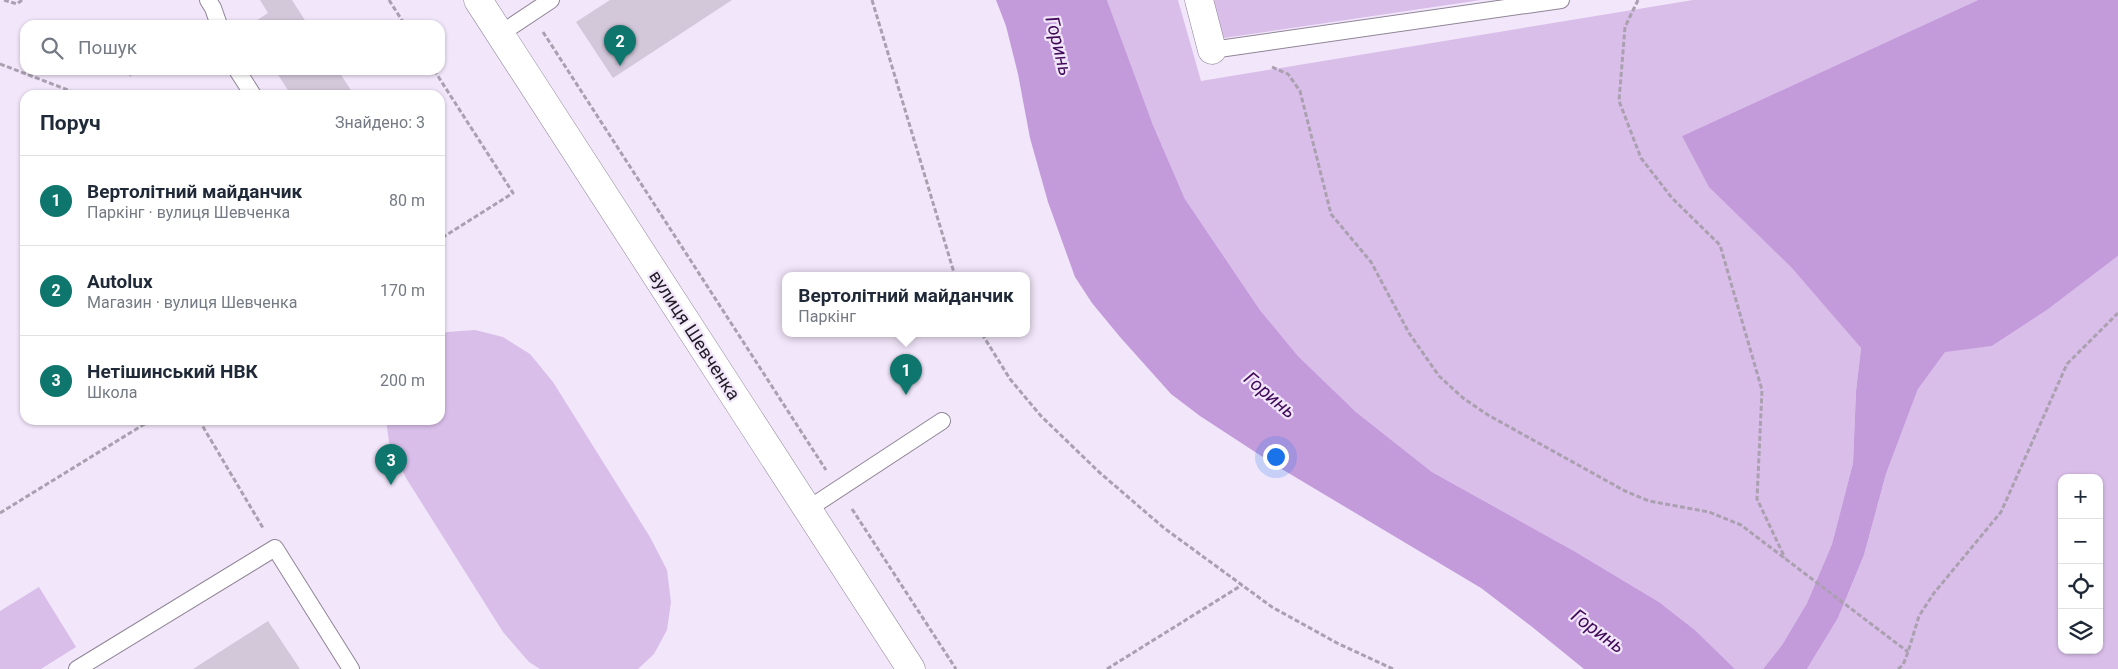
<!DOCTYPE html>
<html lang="uk">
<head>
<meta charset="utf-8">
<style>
  :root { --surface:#fff; --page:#f6f6f7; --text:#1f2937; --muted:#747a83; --line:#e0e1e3; --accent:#0f766e }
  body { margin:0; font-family:Roboto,sans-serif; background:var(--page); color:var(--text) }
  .controls { position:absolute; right:15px; bottom:15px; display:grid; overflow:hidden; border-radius:10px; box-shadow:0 1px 4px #0004 }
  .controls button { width:45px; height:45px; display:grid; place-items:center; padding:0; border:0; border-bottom:1px solid var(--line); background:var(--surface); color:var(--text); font:25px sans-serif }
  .you { position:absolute; left:1275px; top:456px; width:18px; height:18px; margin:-12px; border:4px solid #fff; border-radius:50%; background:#1a73e8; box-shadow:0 0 0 8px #1a73e833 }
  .badge { display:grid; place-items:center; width:32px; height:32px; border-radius:50%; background:var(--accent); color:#fff; font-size:16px; font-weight:700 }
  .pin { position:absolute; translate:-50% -41px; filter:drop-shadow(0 1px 2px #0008) }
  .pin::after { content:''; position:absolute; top:26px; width:18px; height:15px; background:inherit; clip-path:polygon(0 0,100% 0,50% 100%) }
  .popup { position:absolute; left:782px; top:272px; width:248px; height:65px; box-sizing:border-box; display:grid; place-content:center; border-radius:10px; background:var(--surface); filter:drop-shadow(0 1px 4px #0005); font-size:16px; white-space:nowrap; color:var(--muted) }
  .popup b { font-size:19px; color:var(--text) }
  .popup::after { content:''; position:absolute; left:50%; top:100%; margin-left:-10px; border:10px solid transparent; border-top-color:var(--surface) }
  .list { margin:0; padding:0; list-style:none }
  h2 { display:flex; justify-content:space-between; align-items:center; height:65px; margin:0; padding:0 20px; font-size:21px }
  h2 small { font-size:16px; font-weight:400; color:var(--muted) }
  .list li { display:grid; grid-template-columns:32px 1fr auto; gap:15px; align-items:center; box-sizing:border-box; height:90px; padding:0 20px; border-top:1px solid var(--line) }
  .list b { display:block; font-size:19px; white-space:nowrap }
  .list p { margin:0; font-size:16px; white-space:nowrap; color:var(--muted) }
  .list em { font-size:16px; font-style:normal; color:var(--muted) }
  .icon { flex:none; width:28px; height:28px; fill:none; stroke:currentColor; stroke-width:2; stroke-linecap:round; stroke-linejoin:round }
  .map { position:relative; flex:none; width:2118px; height:669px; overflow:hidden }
  .search { position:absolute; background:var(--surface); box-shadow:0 1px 4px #0004; left:20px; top:20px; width:425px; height:55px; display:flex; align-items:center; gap:12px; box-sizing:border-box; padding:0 18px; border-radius:15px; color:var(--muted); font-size:19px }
  .panel { position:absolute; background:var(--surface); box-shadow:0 1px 4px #0004; left:20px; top:90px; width:425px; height:335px; border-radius:15px }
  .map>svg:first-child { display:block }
</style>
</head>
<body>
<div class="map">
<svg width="2118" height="669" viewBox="0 0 2118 669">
  <rect width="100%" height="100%" fill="#f2e6fa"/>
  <g fill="#d9bee9" fill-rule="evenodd">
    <polygon points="1107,0 1178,0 1201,81 1693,0 1978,0 1682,136 1861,348 1856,391 1853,463 1832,544 1807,603 1782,645 1763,669 1735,669 1695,630 1659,602 1574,551 1432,472 1356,412 1298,356 1260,310 1185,199 1153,125"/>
    <polygon points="1208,0 1481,0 1217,39"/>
    <path d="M2118 256V669H1807L1838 618 1864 555 1886 474 1918 389 1945 351 1992 346 2047 310ZM2062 478H2099V650H2062Z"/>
    <polygon points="475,330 503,337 530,354 553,382 650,537 667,570 671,602 667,630 654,654 638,669 540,669 529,662 503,632 406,478 389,442 386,420 440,420 440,335 447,332"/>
    <polygon points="39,587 76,647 41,669 0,669 0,611"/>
  </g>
  <g fill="#c39bdb">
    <polygon points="996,0 1107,0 1153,125 1185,199 1260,310 1298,356 1356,412 1432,472 1574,551 1659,602 1695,630 1735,669 1584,669 1531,626 1481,588 1275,465 1200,416 1171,394 1120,337 1092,303 1075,277 1048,202 1030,138 1018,74 1006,26"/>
    <polygon points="1978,0 2118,0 2118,256 2047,310 1992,346 1945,352 1918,389 1886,474 1864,555 1838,618 1807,669 1763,669 1782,645 1807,603 1832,544 1853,463 1856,391 1861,348 1792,268 1709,187 1682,136"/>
  </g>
  <g fill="#d3c7da">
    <polygon points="260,0 292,0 308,25 250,25 268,13"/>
    <polygon points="610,0 732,0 613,78 576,22"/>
    <polygon points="125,70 140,70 130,77"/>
    <polygon points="275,70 338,70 354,95 291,95"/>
    <polygon points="268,621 300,669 193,669"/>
  </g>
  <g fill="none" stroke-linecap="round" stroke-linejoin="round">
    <defs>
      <g id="service">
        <polyline points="208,0 213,8 219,25"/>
        <polyline points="500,34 551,0"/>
        <polyline points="1212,50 1561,0"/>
        <polyline points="237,70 253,95"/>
        <polyline points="808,509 942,421"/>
        <polyline points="77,669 275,548 351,669"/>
      </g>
      <polyline id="minor" points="1199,0 1212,50"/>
      <polyline id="tertiary" points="478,0 911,669"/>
    </defs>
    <use href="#service" stroke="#908597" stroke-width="18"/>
    <use href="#minor" stroke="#908597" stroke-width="29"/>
    <use href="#tertiary" stroke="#908597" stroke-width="29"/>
    <g stroke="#aaa0b0" stroke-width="3" stroke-dasharray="5 2.5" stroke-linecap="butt">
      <polyline points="4,0 17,4 22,0"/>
      <polyline points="389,0 405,25"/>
      <polyline points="872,0 955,276"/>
      <polyline points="1638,0 1625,27 1619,101 1641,158 1672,198 1720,245 1762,390 1757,499 1785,558"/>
      <polyline points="543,32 826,470"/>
      <polyline points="0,64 81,95"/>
      <polyline points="1272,67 1288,74 1300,91 1331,214 1371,262 1409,333 1439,376 1463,398 1488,415 1625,491 1649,501 1709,512 1741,525 1908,652"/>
      <polyline points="434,70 513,193 440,239"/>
      <polyline points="982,334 1010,379 1041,416 1099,472 1164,528 1272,607 1337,643 1393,669"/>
      <polyline points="199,420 263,528"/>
      <polyline points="852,509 956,669"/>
      <polyline points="0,513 151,420"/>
      <polyline points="1107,669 1242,585"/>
      <polyline points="1898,669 1903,665 1908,652 1919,616 1934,593 2001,512 2067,364 2118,313"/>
    </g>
    <use href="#service" stroke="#fff" stroke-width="16"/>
    <use href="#minor" stroke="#fff" stroke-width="28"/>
    <use href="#tertiary" stroke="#fff" stroke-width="28"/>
  </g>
  <g text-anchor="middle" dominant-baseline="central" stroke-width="4.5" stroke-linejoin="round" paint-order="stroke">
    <g font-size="18" fill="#1f1b22" stroke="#f2e6fa">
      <text transform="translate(695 335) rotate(57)">вулиця Шевченка</text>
    </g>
    <g font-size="19" font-style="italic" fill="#420b59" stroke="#f2e6fa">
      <text transform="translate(1059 46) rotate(76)">Горинь</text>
      <text transform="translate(1270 395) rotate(40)">Горинь</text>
      <text transform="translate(1598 631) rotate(36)">Горинь</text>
    </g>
  </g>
</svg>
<div class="controls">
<button>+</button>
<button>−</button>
<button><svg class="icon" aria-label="locate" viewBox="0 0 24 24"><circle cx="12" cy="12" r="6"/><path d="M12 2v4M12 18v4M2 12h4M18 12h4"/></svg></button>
<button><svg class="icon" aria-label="layers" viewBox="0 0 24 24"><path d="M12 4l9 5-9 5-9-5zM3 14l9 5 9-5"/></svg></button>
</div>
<div class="you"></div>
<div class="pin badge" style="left:906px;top:395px">1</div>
<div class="popup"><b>Вертолітний майданчик</b>Паркінг</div>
<div class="pin badge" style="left:620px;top:66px">2</div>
<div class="pin badge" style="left:391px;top:485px">3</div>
<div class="search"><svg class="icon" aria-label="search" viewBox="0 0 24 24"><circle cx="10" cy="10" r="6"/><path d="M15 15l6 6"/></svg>Пошук</div>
<section class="panel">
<h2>Поруч<small>Знайдено: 3</small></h2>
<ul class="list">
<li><span class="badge">1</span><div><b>Вертолітний майданчик</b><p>Паркінг · вулиця Шевченка</p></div><em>80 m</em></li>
<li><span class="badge">2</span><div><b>Autolux</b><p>Магазин · вулиця Шевченка</p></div><em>170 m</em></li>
<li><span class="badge">3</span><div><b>Нетішинський НВК</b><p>Школа</p></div><em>200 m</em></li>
</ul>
</section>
</div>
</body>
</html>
